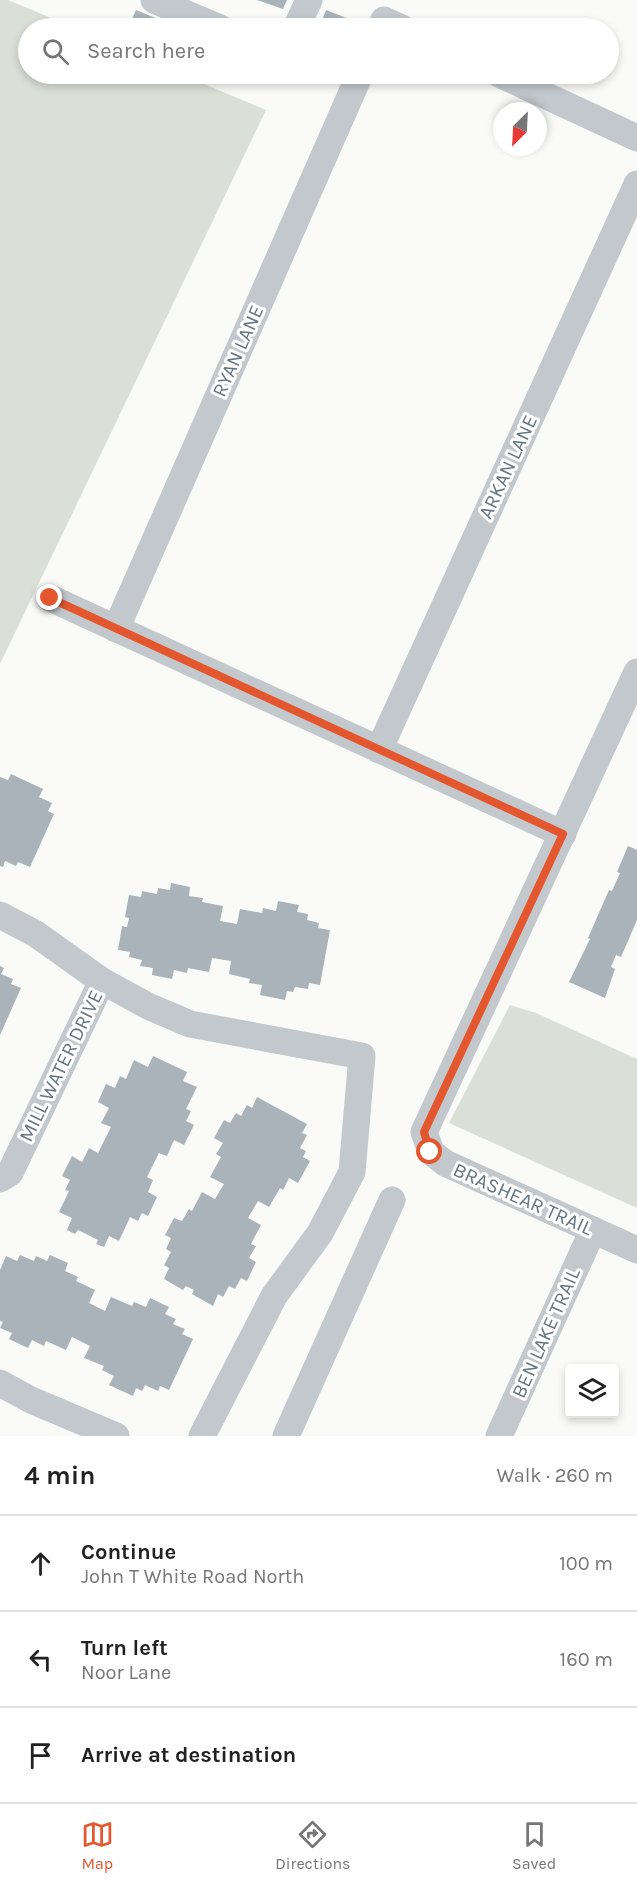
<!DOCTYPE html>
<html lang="en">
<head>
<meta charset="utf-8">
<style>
  :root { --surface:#fff; --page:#f6f6f6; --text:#222; --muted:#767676; --line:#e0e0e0; --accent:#e4572e }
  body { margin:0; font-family:Karla,sans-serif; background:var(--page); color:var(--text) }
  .controls { position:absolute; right:18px; bottom:18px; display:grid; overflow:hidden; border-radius:6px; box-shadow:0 3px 9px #0003 }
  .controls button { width:54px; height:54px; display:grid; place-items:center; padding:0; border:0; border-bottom:2px solid var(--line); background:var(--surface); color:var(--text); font:30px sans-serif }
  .compass { position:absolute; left:493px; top:102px; width:54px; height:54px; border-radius:50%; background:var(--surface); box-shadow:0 3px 9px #0003; rotate:204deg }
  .stop { position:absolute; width:18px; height:18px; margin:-14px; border:4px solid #e4572e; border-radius:50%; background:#fff }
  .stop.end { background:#e4572e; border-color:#fff; box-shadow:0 2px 6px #0008 }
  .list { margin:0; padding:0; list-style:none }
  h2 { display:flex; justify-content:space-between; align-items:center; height:78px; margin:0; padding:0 24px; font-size:26px }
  h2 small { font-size:20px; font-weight:400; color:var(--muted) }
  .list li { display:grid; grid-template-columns:39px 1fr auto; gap:18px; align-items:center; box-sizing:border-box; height:96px; padding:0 24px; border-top:2px solid var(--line) }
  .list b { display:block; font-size:22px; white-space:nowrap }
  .list p { margin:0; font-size:20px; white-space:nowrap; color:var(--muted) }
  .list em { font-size:20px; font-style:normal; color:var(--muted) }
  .icon { flex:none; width:33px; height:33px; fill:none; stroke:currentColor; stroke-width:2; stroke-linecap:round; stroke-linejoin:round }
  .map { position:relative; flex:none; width:637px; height:1436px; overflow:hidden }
  .search { position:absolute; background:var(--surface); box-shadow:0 3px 9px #0003; left:18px; right:18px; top:18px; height:66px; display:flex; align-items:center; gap:15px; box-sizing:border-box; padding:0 21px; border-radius:33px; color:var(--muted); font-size:22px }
  .sheet { height:366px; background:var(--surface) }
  nav { display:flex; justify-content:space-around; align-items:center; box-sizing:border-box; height:84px; border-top:2px solid var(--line); background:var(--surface); font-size:16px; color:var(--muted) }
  nav a { display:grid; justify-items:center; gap:3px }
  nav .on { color:var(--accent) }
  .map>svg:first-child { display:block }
</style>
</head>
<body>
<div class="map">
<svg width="637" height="1436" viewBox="0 0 637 1436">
  <rect width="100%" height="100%" fill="#fafaf8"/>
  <g fill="#dadfd7">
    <polygon points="0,0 8,0 75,28 28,28 28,74 180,74 266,110 0,664"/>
    <polygon points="510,1005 536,1013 637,1059 637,1208 449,1123"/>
  </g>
  <g fill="#aab3b9">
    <polygon points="257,0 287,0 283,9"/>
    <polygon points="136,10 180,28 128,28"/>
    <polygon points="326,10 349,19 345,28 319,28"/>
    <polygon points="11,774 43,789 39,797 52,803 48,811 54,814 30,867 18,862 16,866 5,861 3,867 0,866 0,777 8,780"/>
    <polygon points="628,846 637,850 637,920 621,957 616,955 611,967 615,969 605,998 569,982 590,939 588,938 609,890 612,891 620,873 617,872"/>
    <polygon points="171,883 190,887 189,896 203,898 202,902 223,906 220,921 237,924 240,909 262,913 263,908 276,911 278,901 299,905 297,912 308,914 307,920 319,923 318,928 330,930 320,985 309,983 308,989 295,987 293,992 287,991 285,1000 260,995 262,985 249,983 250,979 229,974 231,961 212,958 209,972 188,968 187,973 174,970 172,979 152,975 153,968 140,966 142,960 129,957 130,952 118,950 122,926 127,927 129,918 125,917 129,895 141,897 142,891 157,894 158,888 170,890"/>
    <polygon points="0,966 4,968 1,974 13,979 11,984 21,988 0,1035"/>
    <polygon points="153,1056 187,1072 183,1081 197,1087 186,1109 191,1111 186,1121 194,1125 184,1145 174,1140 167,1156 159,1153 147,1177 153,1180 148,1192 157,1197 148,1216 142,1213 138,1221 130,1217 119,1241 109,1236 104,1247 96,1244 98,1240 78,1230 75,1234 67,1230 72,1218 59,1212 69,1191 65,1190 70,1180 62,1176 72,1156 82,1162 89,1148 98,1153 111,1127 101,1123 109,1108 98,1102 106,1084 115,1088 120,1076 126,1079 134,1060 148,1067"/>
    <polygon points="257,1097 307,1124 302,1133 307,1135 300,1148 306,1151 303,1157 310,1161 298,1183 289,1178 283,1190 280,1188 269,1207 258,1201 248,1218 261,1225 251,1244 256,1246 249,1258 256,1262 247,1281 241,1278 235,1289 229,1286 223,1297 218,1294 213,1306 192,1294 194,1290 186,1286 183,1290 164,1279 169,1268 164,1265 171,1252 166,1249 171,1238 165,1235 174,1218 182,1221 189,1209 192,1211 202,1192 215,1199 224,1184 210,1177 221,1157 216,1154 223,1143 214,1138 224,1120 230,1123 236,1113 241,1116 247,1105 252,1108"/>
    <polygon points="20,1255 34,1261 36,1256 47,1261 50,1255 68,1263 65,1271 78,1277 76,1281 95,1290 89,1303 105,1311 111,1297 132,1306 134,1302 146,1307 150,1298 169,1307 165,1314 176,1319 173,1324 185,1329 182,1334 193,1339 169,1390 160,1386 158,1391 145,1385 142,1391 136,1388 133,1396 109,1385 114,1376 102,1370 104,1366 84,1358 90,1346 72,1337 66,1350 46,1341 44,1346 32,1340 28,1348 9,1339 12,1333 0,1328 3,1322 0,1321 0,1270 6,1256 17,1261"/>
  </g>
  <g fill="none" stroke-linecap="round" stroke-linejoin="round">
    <g stroke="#c3c8cc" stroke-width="27">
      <polyline points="154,0 220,28"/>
      <polyline points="296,28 309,0"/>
      <polyline points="380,28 384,20 402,28"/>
      <polyline points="499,74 637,138"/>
      <polyline points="50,598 563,834"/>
      <polyline points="116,629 360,74"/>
      <polyline points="637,672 424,1132 431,1152 445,1163 637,1250"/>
      <polyline points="379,750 637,184"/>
      <polyline points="0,915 36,934 102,981 150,1007 190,1024 362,1056 352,1172 320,1233 274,1296 202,1436"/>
      <polyline points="0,1179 10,1173 102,981"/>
      <polyline points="0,1383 31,1400 116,1436"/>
      <polyline points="286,1436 392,1200"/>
      <polyline points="499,1436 593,1230"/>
    </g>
  </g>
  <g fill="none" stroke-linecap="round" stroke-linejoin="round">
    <polyline stroke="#e4572e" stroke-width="8" points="50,598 563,834 424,1132 430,1152"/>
  </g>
  <g text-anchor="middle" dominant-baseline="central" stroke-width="6" stroke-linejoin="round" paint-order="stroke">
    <g font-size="20" fill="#657683" stroke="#fff">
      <text transform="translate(238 351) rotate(-66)">RYAN LANE</text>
      <text transform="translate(508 467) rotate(-65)">ARKAN LANE</text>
      <text transform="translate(61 1066) rotate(-64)">MILL WATER DRIVE</text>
      <text transform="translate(523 1199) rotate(24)">BRASHEAR TRAIL</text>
      <text transform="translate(546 1333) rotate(-66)">BEN LAKE TRAIL</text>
    </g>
  </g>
</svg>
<div class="controls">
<button><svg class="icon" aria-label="layers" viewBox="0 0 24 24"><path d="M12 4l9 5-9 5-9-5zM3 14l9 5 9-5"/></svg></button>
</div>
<svg class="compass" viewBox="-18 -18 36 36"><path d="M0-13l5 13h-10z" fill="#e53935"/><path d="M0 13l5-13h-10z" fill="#767676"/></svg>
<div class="stop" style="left:430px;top:1152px"></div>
<div class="stop end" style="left:50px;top:598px"></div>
<div class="search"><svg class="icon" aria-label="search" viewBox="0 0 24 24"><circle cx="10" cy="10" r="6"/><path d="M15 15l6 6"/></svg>Search here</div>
</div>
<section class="sheet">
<h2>4 min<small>Walk · 260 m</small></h2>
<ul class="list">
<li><svg class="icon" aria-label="ahead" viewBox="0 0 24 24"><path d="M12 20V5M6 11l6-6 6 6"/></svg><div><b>Continue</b><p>John T White Road North</p></div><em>100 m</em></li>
<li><svg class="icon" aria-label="left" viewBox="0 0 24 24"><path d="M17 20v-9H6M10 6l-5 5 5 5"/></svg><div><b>Turn left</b><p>Noor Lane</p></div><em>160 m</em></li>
<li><svg class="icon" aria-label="arrive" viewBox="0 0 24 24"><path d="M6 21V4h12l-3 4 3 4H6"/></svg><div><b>Arrive at destination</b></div></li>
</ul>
</section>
<nav>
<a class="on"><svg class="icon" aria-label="map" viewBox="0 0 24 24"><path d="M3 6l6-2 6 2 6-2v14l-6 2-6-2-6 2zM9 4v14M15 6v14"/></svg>Map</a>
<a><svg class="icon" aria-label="directions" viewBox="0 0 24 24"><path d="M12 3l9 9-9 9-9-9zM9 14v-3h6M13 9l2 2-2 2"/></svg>Directions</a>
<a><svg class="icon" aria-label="saved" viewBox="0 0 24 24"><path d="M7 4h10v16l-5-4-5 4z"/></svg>Saved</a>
</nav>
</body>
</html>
